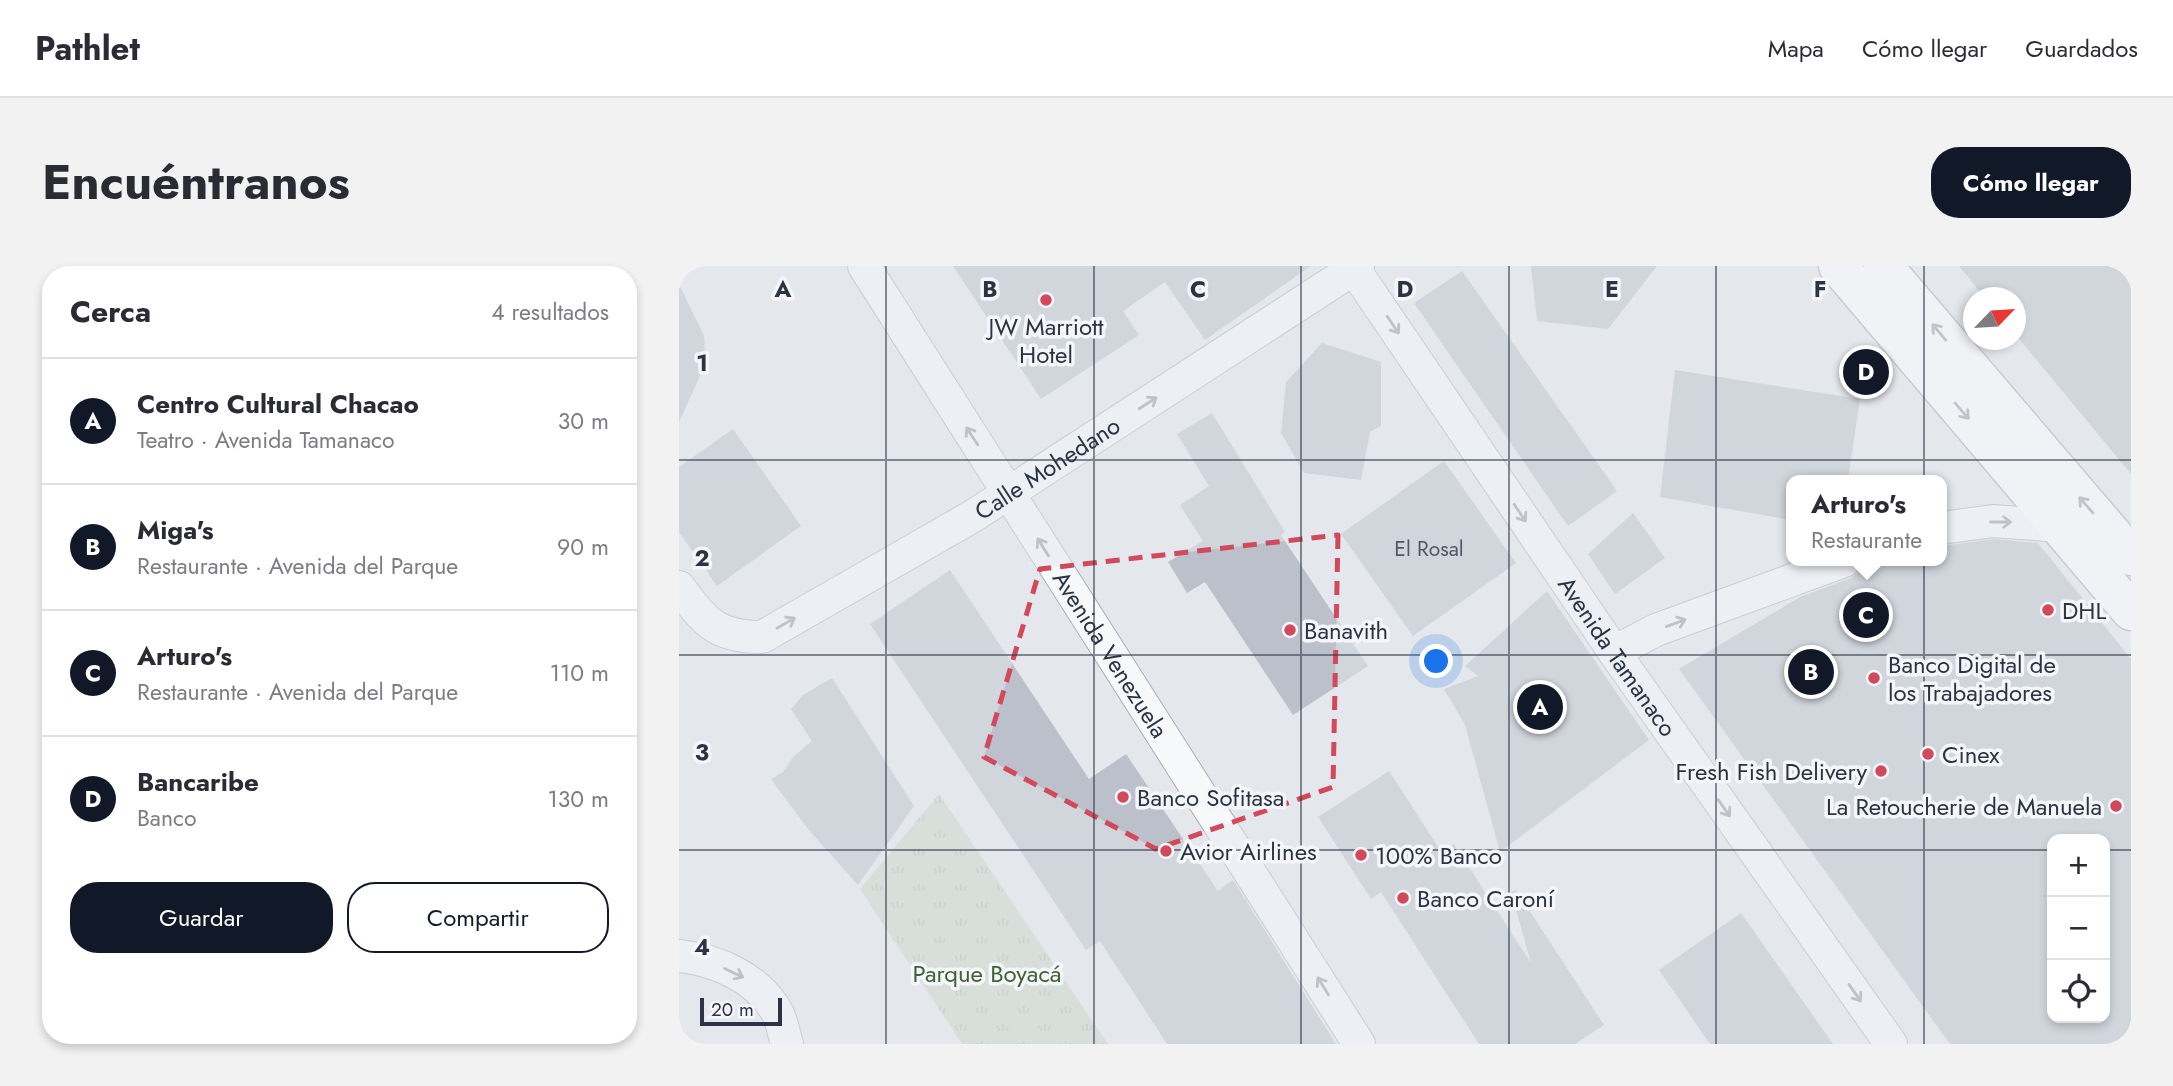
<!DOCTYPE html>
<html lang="es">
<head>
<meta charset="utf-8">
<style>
  :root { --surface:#fff; --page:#f2f2f3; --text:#2b2b33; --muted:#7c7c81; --line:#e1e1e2; --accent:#111827 }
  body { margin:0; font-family:Jost,sans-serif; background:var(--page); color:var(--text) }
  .controls { position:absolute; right:21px; bottom:21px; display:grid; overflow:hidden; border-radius:14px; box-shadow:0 4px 10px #0003 }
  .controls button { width:63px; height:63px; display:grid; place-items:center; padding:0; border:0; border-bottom:2px solid var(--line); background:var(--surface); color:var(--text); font:35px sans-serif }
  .compass { position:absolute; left:1284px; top:21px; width:63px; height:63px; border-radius:50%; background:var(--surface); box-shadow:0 4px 10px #0003; rotate:65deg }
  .scale { position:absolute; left:21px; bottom:18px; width:82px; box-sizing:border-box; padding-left:7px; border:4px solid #2b3445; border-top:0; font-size:19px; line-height:24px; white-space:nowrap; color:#2b3445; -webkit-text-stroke:5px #f4f6f9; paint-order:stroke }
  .you { position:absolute; left:758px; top:396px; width:24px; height:24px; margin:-18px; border:5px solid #fff; border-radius:50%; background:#1a73e8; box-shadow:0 0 0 10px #1a73e833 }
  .badge { display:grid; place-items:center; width:46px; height:46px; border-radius:50%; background:var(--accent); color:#fff; font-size:23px; font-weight:700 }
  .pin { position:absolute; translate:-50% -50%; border:4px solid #fff; box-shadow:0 2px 7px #0006 }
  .popup { position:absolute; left:1107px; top:209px; width:161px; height:91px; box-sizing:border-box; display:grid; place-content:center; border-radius:14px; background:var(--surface); filter:drop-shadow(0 2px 5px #0005); font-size:23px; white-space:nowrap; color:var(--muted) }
  .popup b { font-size:26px; color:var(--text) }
  .popup::after { content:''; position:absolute; left:50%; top:100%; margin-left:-14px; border:14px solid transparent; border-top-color:var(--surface) }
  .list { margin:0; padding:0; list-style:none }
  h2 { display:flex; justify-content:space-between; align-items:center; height:91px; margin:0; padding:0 28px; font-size:30px }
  h2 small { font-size:23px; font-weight:400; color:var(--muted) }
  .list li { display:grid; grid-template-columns:46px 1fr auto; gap:21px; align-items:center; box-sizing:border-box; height:126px; padding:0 28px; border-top:2px solid var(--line) }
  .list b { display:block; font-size:26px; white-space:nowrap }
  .list p { margin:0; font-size:23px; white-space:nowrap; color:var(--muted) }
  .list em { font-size:23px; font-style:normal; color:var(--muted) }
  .actions { display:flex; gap:14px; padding:21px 28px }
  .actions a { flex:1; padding:16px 0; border:2px solid var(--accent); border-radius:28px; text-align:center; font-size:24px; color:var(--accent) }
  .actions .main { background:var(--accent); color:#fff }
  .icon { flex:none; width:38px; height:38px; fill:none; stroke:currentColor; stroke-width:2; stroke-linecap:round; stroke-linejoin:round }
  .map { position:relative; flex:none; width:1452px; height:778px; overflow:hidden; border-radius:28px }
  header { display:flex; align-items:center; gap:42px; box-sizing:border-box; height:98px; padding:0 35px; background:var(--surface); border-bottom:2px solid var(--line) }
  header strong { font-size:33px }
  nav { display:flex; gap:38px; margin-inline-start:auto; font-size:24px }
  .intro { display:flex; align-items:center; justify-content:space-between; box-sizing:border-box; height:168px; padding:0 42px }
  h1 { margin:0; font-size:49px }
  .button { padding:18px 32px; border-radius:28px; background:var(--accent); color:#fff; font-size:24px; font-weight:700 }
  main { display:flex; gap:42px; padding:0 42px }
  aside { flex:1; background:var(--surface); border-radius:28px; box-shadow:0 4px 10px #0003 }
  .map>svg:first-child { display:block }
</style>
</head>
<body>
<header>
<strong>Pathlet</strong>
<nav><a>Mapa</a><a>Cómo llegar</a><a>Guardados</a></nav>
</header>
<div class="intro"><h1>Encuéntranos</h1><a class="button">Cómo llegar</a></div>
<main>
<aside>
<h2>Cerca<small>4 resultados</small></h2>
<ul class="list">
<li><span class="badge">A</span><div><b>Centro Cultural Chacao</b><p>Teatro · Avenida Tamanaco</p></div><em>30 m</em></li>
<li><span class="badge">B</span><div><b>Miga's</b><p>Restaurante · Avenida del Parque</p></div><em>90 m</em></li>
<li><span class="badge">C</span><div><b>Arturo's</b><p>Restaurante · Avenida del Parque</p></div><em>110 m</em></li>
<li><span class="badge">D</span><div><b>Bancaribe</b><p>Banco</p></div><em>130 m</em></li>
</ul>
<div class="actions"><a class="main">Guardar</a><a>Compartir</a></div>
</aside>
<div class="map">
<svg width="1452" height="778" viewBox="0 0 1452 778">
  <defs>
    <pattern id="park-tufts" width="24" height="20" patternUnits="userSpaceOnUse" patternTransform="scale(1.75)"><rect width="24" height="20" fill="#c9d6c5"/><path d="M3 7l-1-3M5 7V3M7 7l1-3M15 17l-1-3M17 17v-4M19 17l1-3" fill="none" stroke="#adb8ab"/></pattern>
  </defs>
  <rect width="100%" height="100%" fill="#e4e7ec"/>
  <polygon fill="url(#park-tufts)" points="260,528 429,778 283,778 181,623"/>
  <g fill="#bbc0ca" fill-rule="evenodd">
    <polygon points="274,0 632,0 526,74 486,16 444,45 460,69 362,133"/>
    <polygon points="852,0 978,0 929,63 858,55"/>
    <polygon points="1280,0 1452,0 1452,208 1336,68 1336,32 1306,32"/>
    <polygon points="783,5 938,225 889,260 735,37"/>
    <polygon points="0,18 25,70 26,86 25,101 0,156"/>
    <polygon points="643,77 702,96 702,160 691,166 682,214 625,207 602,167 607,116"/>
    <polygon points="996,104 1181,133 1169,214 1112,214 1112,254 981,231"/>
    <polygon points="533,147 606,266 602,269 689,400 614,449 526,316 508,327 489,296 524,275 501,239 530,220 498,168"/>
    <polygon points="54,163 122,260 38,320 0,266 0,201"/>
    <polygon points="765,195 837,297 734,370 662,268"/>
    <polygon points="954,247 986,292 936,328 909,288"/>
    <path d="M1315 273 1359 277 1452 393V778H1271L1000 403 1121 331 1172 312 1179 306 1183 295H1262V280ZM1373 573H1426V752H1373Z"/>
    <polygon points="271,304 410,513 447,488 539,625 554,614 657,778 488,778 421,675 407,684 191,358"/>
    <polygon points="868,325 970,474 821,586 786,459 765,423 799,410 786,400"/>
    <polygon points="153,412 235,540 179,619 129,563 92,513 104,506 114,491 133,475 112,443 124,429"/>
    <polygon points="710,505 763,587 775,578 852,697 832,626 837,624 925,759 896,778 800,778 702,626 692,633 639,551"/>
    <polygon points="1062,647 1154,778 1031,778 980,704"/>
  </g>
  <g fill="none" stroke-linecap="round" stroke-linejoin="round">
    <defs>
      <g id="street">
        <path id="s1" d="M185 0 680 778"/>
        <path id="s2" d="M673 0 942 396 1212 778"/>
        <polyline points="1262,262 1314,255 1381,260"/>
        <path id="s3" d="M0 321C26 356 37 371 83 371L294 250 679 0"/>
        <polyline points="935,386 977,364 1165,295"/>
        <path d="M0 690C37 694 78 711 98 746 103 755 105 768 108 778"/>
      </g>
      <g id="primary">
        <polyline points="1159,0 1452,345"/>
        <polyline points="1204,0 1452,290"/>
      </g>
    </defs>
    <use href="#street" stroke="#a9aeb7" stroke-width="34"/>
    <use href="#primary" stroke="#a3abb8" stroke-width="41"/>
    <use href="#street" stroke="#f7f8fa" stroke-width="32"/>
    <use href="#primary" stroke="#fff" stroke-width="38"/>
  </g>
  <defs><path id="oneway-shaft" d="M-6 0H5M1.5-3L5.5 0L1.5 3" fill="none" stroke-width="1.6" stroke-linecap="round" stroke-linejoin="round" transform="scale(1.75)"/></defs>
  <g stroke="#9196a0">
    <use href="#oneway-shaft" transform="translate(714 59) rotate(56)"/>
    <use href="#oneway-shaft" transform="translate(469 137) rotate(-33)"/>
    <use href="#oneway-shaft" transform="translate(293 170) rotate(-123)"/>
    <use href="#oneway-shaft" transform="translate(841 247) rotate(56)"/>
    <use href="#oneway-shaft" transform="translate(1322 256)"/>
    <use href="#oneway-shaft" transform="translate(364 281) rotate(-122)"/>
    <use href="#oneway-shaft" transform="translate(107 357) rotate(-30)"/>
    <use href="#oneway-shaft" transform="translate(997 357) rotate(-20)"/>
    <use href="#oneway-shaft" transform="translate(1045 542) rotate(55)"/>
    <use href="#oneway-shaft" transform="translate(55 707) rotate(26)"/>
    <use href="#oneway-shaft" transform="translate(644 720) rotate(-122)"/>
    <use href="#oneway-shaft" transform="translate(1176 727) rotate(55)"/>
  </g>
  <g stroke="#959aa2">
    <use href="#oneway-shaft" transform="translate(1260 66) rotate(-130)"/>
    <use href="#oneway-shaft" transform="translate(1283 145) rotate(49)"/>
    <use href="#oneway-shaft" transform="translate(1407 239) rotate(-131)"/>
  </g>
  <path d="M0 0H1452V778H0ZM659 269 654 521 477 583 305 491 361 303Z" fill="#e4e7ec" fill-opacity=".55" fill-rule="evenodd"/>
  <path fill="none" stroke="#d1495b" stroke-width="5" stroke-dasharray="14 9" stroke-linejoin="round" d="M659 269 654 521 477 583 305 491 361 303Z"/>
  <path fill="none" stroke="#2b3445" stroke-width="2" stroke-opacity="0.55" d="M207 0V778M415 0V778M622 0V778M830 0V778M1037 0V778M1245 0V778M0 194H1452M0 389H1452M0 584H1373M1426 584H1452"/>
  <g fill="#d1495b" stroke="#f4f6f9" stroke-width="2.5">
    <circle cx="367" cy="34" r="7"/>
    <circle cx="1369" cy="344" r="7"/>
    <circle cx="611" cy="364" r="7"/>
    <circle cx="1195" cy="412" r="7"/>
    <circle cx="1249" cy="488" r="7"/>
    <circle cx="1202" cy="505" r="7"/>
    <circle cx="444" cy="531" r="7"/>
    <circle cx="1437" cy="540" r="7"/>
    <circle cx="487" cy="585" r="7"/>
    <circle cx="682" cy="589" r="7"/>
    <circle cx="724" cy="632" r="7"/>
  </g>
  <g text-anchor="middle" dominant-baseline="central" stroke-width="7" stroke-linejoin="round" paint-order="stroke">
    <g font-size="21" fill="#4f5766">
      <text x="750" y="283">El Rosal</text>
    </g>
    <g font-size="24" fill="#2b3445" stroke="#f4f6f9" text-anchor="start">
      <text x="367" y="60" text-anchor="middle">JW Marriott<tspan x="367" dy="28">Hotel</tspan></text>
      <text x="1383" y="344">DHL</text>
      <text x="625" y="364">Banavith</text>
      <text x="1209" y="398">Banco Digital de<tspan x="1209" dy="28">los Trabajadores</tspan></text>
      <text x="1263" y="488">Cinex</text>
      <text x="1188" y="505" text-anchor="end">Fresh Fish Delivery</text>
      <text x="458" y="531">Banco Sofitasa</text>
      <text x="1423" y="540" text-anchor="end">La Retoucherie de Manuela</text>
      <text x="501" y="585">Avior Airlines</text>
      <text x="696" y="589">100% Banco</text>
      <text x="738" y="632">Banco Caroní</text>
    </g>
    <g font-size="24" fill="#2b3445" stroke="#f4f6f9">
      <text stroke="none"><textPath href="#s3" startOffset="434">Calle Mohedano</textPath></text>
      <text stroke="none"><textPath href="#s1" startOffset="460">Avenida Venezuela</textPath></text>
      <text stroke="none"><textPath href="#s2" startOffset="472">Avenida Tamanaco</textPath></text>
    </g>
    <g font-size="24" fill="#3f6138" stroke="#f4f6f9">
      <text x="308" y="707">Parque Boyacá</text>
    </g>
  </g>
  <g font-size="23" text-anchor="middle" font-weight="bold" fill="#2b3445" stroke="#f4f6f9" stroke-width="7" stroke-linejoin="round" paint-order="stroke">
    <text x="104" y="31">A</text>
    <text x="311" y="31">B</text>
    <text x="519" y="31">C</text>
    <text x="726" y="31">D</text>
    <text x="933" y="31">E</text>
    <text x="1141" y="31">F</text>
    <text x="23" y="105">1</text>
    <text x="23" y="300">2</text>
    <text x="23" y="494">3</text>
    <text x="23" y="689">4</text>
  </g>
</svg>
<div class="controls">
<button>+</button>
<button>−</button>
<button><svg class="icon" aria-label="locate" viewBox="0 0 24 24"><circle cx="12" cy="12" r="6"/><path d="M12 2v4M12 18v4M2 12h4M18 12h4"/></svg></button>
</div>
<svg class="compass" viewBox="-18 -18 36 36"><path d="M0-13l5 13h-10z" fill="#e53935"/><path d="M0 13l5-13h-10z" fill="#7c7c81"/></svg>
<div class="scale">20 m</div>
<div class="you"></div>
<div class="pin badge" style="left:861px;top:441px">A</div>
<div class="pin badge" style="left:1132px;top:406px">B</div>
<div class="pin badge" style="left:1187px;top:349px">C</div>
<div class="popup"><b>Arturo's</b>Restaurante</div>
<div class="pin badge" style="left:1187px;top:106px">D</div>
</div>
</main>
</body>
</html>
